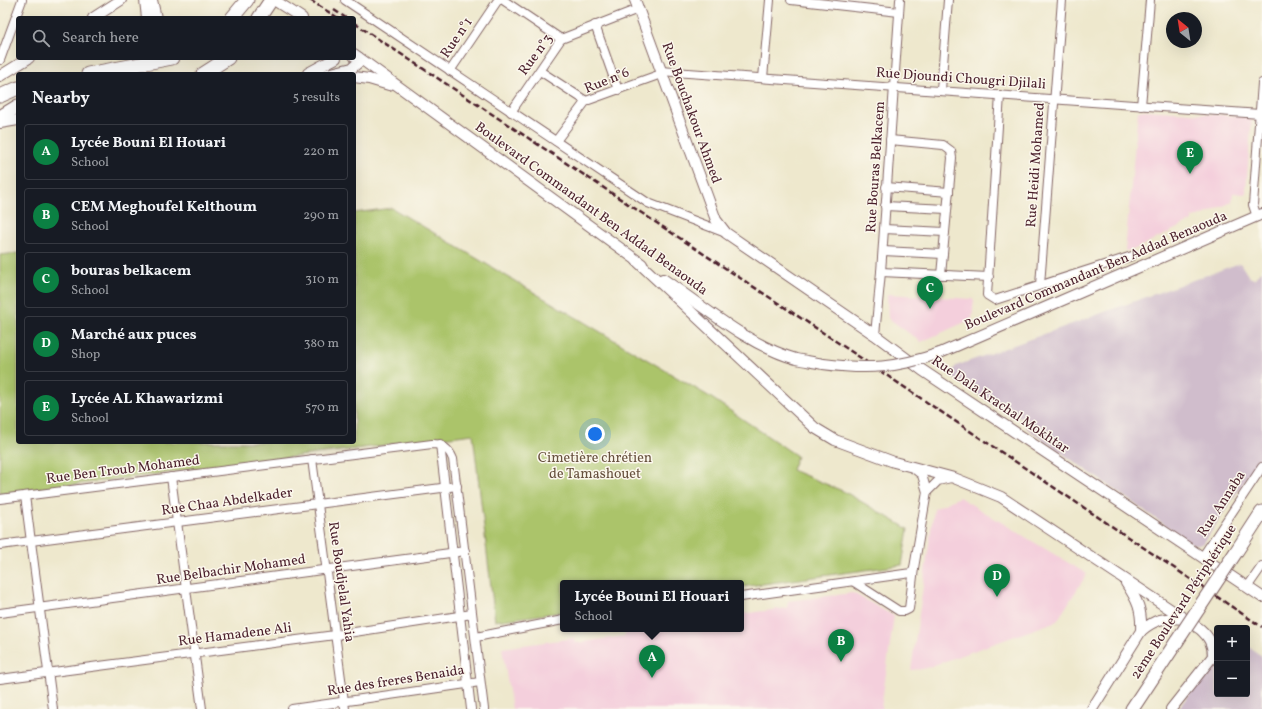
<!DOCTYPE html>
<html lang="en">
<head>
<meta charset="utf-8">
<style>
  :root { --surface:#171b24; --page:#242831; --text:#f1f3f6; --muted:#9ea1a6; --line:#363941; --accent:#0b8043 }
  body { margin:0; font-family:Vollkorn,serif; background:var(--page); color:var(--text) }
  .controls { position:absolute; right:12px; bottom:12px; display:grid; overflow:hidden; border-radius:4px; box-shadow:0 4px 16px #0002 }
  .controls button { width:36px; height:36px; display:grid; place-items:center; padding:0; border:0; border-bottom:1px solid var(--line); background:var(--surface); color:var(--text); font:20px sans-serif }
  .compass { position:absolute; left:1166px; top:12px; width:36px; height:36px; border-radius:50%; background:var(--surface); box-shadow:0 4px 16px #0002; rotate:330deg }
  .you { position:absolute; left:595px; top:434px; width:14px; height:14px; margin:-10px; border:3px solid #fff; border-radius:50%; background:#1a73e8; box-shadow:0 0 0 6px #1a73e833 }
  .badge { display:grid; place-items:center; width:26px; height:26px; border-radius:50%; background:var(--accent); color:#fff; font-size:13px; font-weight:700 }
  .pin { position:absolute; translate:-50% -33px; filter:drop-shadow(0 1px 2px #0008) }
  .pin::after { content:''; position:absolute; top:21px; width:14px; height:12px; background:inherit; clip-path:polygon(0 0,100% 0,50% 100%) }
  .popup { position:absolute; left:560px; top:580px; width:184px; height:52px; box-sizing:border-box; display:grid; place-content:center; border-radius:4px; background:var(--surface); filter:drop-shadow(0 1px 3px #0005); font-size:13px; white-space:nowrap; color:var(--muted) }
  .popup b { font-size:15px; color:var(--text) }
  .popup::after { content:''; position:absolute; left:50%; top:100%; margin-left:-8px; border:8px solid transparent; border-top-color:var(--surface) }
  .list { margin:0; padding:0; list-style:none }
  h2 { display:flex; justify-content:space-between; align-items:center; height:52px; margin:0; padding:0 16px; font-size:17px }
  h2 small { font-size:13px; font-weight:400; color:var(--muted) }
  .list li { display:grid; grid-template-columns:26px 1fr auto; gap:12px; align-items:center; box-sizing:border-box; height:56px; margin:0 8px 8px; padding:0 8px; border:1px solid var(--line); border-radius:4px }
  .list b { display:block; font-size:15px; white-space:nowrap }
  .list p { margin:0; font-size:13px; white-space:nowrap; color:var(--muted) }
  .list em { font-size:13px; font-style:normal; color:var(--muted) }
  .icon { flex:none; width:22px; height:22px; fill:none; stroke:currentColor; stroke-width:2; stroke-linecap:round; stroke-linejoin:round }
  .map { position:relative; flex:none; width:1262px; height:709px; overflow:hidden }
  .search { position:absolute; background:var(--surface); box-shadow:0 4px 16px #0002; left:16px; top:16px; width:340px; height:44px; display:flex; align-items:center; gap:10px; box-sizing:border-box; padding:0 14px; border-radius:4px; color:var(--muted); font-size:15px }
  .panel { position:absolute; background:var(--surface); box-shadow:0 4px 16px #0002; left:16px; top:72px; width:340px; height:372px; border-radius:4px }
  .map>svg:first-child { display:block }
</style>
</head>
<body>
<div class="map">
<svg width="1262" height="709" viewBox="0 0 1262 709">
  <rect width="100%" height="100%" fill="#fbf7ec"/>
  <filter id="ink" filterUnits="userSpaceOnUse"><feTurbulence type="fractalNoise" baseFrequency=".025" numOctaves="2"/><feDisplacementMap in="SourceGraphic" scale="8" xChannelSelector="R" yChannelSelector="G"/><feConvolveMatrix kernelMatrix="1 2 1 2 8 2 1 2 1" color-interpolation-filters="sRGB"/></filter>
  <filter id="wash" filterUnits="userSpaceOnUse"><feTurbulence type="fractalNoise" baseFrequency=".012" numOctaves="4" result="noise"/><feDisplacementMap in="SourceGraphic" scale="16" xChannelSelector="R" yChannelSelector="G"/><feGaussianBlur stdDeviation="0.9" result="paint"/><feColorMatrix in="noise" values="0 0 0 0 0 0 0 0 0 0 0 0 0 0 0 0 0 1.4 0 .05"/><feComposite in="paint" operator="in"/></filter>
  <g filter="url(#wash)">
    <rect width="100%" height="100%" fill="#eee8cd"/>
    <g fill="#f4cfdc">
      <polygon points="1145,110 1252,117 1246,189 1246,194 1233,193 1232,202 1199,217 1192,217 1192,221 1135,249 1125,251 1138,111"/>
      <polygon points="887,294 974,299 972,319 921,342 888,318"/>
      <polygon points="959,497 1087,574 1057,621 923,669 911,670 934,509"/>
      <polygon points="853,593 894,616 881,709 512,709 502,648 574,638 575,643 625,636 625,631 637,629 741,629 741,614 787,608 788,601"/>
    </g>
    <g fill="#d0bdcc">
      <polygon points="1240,263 1249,277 1254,279 1262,270 1262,455 1203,544 1192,544 1026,428 1023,418 1011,417 950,376 956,366"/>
      <polygon points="1247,646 1262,656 1262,709 1178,709 1217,657 1217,694 1247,694"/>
    </g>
    <polygon fill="#abc46a" stroke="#7a724a" points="392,208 710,397 797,456 792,470 845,492 908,529 902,565 741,587 741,583 563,583 563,612 495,621 473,434 0,494 0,255 18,253 18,442 354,442 354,213"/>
  </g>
  <g filter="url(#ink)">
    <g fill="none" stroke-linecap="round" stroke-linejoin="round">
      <defs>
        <g id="minor">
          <polyline points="345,0 648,203 726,233"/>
          <polyline points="503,0 561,39"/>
          <polyline points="791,0 899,12"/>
          <polyline points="595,25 618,90"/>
          <polyline points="0,60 22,0"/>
          <polyline points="450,71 498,0"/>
          <polyline points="540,71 586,101"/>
          <polyline points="660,71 1260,114"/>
          <polyline points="763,78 770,0"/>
          <polyline points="941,90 948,0"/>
          <polyline points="1000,95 987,295 995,300 1132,256"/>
          <polyline points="1141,106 1150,0"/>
          <polyline points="511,112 561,39 638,9"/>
          <polyline points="890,140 943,145 951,151 952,158 941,275"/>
          <polyline points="556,141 586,101 661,74"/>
          <polyline points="886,187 949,192"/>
          <polyline points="885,206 947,209"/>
          <polyline points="1257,217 1253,205 1262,83"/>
          <polyline points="884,229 945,232"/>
          <polyline points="883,251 943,254"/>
          <polyline points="881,272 989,277"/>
          <polyline points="1040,285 1062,0"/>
          <polyline points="875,335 881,272 900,0"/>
          <polyline points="440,444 471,709"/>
          <polyline points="312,459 345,709"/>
          <polyline points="913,468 922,475 927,492 938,481 951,478"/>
          <polyline points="171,477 202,709"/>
          <polyline points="25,496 53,709"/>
          <path d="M0 499 432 444C443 444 449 449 453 459L484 709"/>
          <polyline points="0,545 457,486"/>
          <polyline points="1203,556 1262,467"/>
          <polyline points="854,582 899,611 905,611 909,609 914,568"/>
          <polyline points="1248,586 1262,566"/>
          <polyline points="741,597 911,573 914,568 927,492"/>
          <polyline points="0,613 465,551"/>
          <polyline points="476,637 563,620"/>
          <polyline points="0,679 335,635 472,614"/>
          <polyline points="292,709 480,682"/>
        </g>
        <g id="tertiary">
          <polyline points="145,0 147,18"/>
          <polyline points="152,0 156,18"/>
          <polyline points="274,0 302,18"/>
          <polyline points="635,0 716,220 726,233 875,335 922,370 1262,597"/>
          <polyline points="93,18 121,0"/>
          <polyline points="354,54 642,264"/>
          <polyline points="308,73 336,58"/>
          <polyline points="327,74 352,68 359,62 358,57 354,56"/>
          <polyline points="0,76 29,58"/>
          <polyline points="354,77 369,79 389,85"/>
          <polyline points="0,123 18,120"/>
          <path d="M637 261 815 428 835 440 894 462 954 478 1001 497 1200 629C1209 637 1213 644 1213 656L1171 709"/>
          <path d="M663 279C703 306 749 346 796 359 805 361 814 362 823 364"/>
          <polyline points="940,353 1262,214"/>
          <path d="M1141 631C1155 619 1165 617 1183 619"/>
          <path d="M1092 709 1141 631C1142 610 1138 601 1126 583"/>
        </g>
        <g id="primary">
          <polyline points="232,18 247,0"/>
          <polyline points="259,18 271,0"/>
          <polyline points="88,74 172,58"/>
          <polyline points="203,74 228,58"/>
          <polyline points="0,96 18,88"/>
          <polyline points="0,117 18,106"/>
          <polyline points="1236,552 1262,512"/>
          <polyline points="1132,709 1177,641"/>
        </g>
      </defs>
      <use href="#minor" stroke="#836564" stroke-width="10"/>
      <use href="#tertiary" stroke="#836564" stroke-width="12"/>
      <use href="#primary" stroke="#836564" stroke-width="15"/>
      <use href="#minor" stroke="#fff" stroke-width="8"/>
      <use href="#tertiary" stroke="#fff" stroke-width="10"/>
      <use href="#primary" stroke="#fff" stroke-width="13"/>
      <g stroke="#4a1f2b" stroke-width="2.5" stroke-dasharray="6 3" stroke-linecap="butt">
        <polyline points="310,0 338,18"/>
        <polyline points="334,10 346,18"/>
        <polyline points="354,23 831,338 1262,627"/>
      </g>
      <defs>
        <path id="tertiary-bridge" d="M823 364C868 370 897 368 940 353"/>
        <polyline id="primary-bridge" points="1177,641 1236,552"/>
      </defs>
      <use href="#tertiary-bridge" stroke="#836564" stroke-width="12" stroke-linecap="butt"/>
      <use href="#primary-bridge" stroke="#836564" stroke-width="15" stroke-linecap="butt"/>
      <use href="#tertiary-bridge" stroke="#fff" stroke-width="10"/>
      <use href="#primary-bridge" stroke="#fff" stroke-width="13"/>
    </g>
  </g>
  <g text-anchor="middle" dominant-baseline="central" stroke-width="3" stroke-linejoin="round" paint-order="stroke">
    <g font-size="14" fill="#4a1f2b" stroke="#fbf7ec">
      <text transform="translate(457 38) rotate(-56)">Rue n°1</text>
      <text transform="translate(536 55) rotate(-54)">Rue n°3</text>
      <text transform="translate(961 79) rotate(4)">Rue Djoundi Chougri Djilali</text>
      <text transform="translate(607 81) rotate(-22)">Rue n°6</text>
      <text transform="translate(691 113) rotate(70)">Rue Bouchakour Ahmed</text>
      <text transform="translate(1036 165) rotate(-86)">Rue Heidi Mohamed</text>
      <text transform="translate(876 167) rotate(-86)">Rue Bouras Belkacem</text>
      <text transform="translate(591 209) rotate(36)">Boulevard Commandant Ben Addad Benaouda</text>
      <text transform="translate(1096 271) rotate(-23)">Boulevard Commandant Ben Addad Benaouda</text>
      <text transform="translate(1000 405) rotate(34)">Rue Dala Krachal Mokhtar</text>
      <text transform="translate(123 470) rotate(-7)">Rue Ben Troub Mohamed</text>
      <text transform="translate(227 502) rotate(-8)">Rue Chaa Abdelkader</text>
      <text transform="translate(1222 504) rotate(-57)">Rue Annaba</text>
      <text transform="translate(231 570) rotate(-8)">Rue Belbachir Mohamed</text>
      <text transform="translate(341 582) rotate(82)">Rue Boudjelal Yahia</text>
      <text transform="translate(1184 602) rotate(-57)">2ème Boulevard Périphérique</text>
      <text transform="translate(235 635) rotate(-7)">Rue Hamadene Ali</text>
      <text transform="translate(396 681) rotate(-9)">Rue des freres Benaida</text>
    </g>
    <g font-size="14" fill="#67513e" stroke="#fbf7ec">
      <text x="595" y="458">Cimetière chrétien<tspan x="595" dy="16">de Tamashouet</tspan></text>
    </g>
  </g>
</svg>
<div class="controls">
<button>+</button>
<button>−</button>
</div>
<svg class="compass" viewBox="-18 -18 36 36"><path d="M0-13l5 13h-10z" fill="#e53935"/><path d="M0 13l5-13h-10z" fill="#9ea1a6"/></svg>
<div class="you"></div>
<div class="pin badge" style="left:652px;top:678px">A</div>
<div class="popup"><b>Lycée Bouni El Houari</b>School</div>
<div class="pin badge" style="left:841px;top:662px">B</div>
<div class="pin badge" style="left:930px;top:309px">C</div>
<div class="pin badge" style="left:997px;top:597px">D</div>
<div class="pin badge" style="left:1190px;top:174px">E</div>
<div class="search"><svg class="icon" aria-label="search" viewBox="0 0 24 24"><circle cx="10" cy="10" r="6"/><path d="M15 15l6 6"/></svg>Search here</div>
<section class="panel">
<h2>Nearby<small>5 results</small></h2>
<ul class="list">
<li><span class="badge">A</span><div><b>Lycée Bouni El Houari</b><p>School</p></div><em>220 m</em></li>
<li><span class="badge">B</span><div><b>CEM Meghoufel Kelthoum</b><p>School</p></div><em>290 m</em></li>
<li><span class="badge">C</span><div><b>bouras belkacem</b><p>School</p></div><em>310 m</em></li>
<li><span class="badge">D</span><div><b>Marché aux puces</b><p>Shop</p></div><em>380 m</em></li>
<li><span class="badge">E</span><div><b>Lycée AL Khawarizmi</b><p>School</p></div><em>570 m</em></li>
</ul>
</section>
</div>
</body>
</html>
